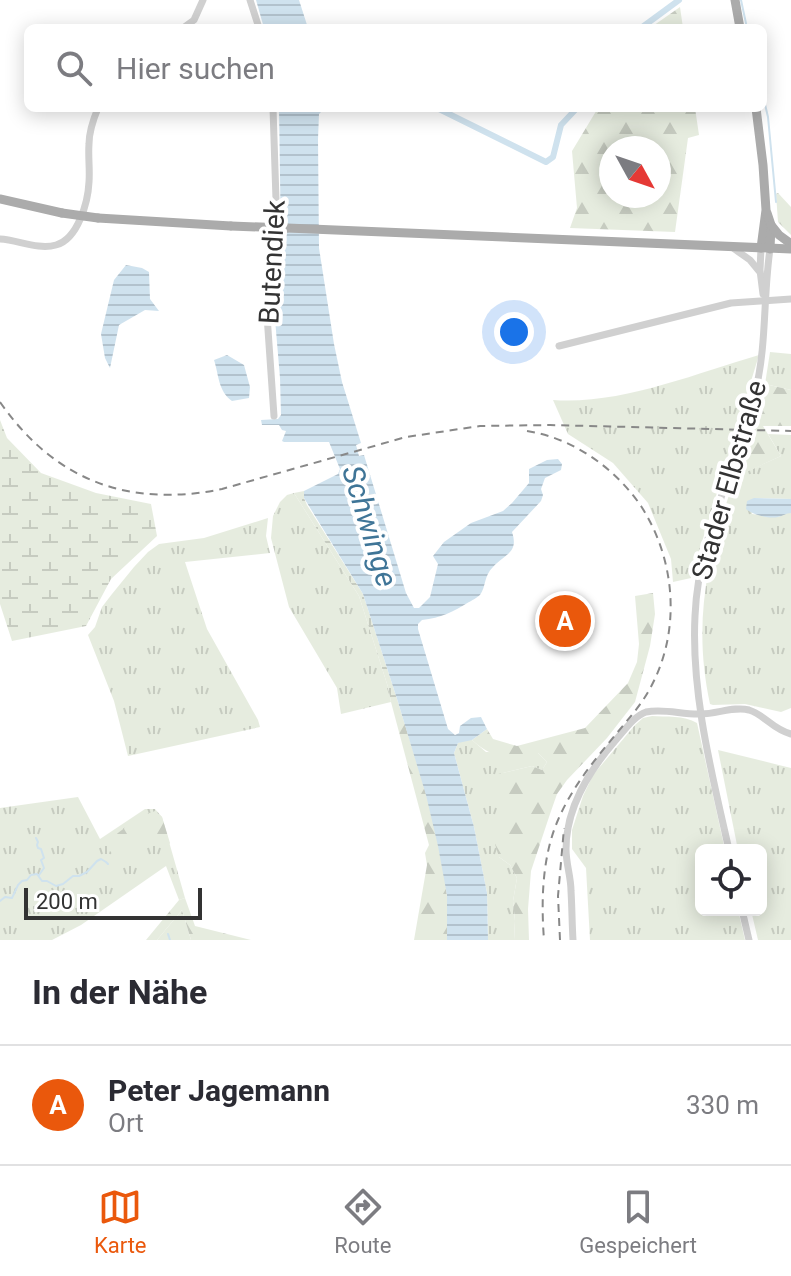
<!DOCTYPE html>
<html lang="de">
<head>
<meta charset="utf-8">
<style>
  :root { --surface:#fff; --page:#f7f7f7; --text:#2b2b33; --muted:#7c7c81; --line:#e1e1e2; --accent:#ea580c }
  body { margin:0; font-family:Roboto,sans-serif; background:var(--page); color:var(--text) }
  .controls { position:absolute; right:24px; bottom:24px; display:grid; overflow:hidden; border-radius:12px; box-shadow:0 4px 20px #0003 }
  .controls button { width:72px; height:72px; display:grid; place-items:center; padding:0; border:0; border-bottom:2px solid var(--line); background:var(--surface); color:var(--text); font:40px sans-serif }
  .compass { position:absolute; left:599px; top:136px; width:72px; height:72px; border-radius:50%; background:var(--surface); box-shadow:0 4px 20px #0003; rotate:130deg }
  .scale { position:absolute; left:24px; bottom:20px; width:178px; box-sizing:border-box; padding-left:8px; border:4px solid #333; border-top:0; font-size:22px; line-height:28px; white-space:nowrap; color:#333; -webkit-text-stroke:6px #fff; paint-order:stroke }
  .you { position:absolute; left:514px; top:332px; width:28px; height:28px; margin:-20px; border:6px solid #fff; border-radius:50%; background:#1a73e8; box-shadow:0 0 0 12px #1a73e833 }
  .badge { display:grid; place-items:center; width:52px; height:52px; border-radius:50%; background:var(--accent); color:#fff; font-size:26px; font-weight:700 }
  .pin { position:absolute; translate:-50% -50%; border:4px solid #fff; box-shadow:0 2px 8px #0006 }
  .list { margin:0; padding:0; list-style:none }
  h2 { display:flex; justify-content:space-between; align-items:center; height:104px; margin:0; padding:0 32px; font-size:34px }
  h2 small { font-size:26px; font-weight:400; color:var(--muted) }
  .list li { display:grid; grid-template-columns:52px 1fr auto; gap:24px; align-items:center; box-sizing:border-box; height:120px; padding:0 32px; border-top:2px solid var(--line) }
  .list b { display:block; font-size:30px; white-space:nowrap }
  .list p { margin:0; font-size:26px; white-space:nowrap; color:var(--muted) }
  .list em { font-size:26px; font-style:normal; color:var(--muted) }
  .icon { flex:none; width:44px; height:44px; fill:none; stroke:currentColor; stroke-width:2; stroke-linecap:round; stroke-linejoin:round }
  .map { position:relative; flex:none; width:791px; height:940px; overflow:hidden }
  .search { position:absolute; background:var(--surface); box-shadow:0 4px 20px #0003; left:24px; right:24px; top:24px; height:88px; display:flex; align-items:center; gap:20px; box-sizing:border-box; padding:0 28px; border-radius:12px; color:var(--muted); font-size:30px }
  .sheet { height:224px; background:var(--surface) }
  nav { display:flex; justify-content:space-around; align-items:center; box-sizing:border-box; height:112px; border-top:2px solid var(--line); background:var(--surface); font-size:22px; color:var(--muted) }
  nav a { display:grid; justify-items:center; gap:4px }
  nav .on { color:var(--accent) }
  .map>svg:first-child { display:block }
</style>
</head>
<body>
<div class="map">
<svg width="791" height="940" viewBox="0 0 791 940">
  <defs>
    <pattern id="grass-tufts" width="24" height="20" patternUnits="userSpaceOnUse" patternTransform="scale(2)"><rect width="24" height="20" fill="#e6ecdf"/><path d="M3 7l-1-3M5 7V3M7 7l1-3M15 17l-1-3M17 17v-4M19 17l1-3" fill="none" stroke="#c6cbc0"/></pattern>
    <pattern id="forest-firs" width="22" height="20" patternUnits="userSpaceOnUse" patternTransform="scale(2)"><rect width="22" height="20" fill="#e6ecdf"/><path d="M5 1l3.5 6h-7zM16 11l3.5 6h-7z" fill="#c6cbc0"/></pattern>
    <pattern id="wetland-marsh" width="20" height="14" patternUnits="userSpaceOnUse" patternTransform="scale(2)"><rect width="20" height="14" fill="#e6ecdf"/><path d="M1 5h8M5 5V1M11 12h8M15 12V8" fill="none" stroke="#c6cbc0"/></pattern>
    <pattern id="water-rules" width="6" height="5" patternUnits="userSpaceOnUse" patternTransform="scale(2)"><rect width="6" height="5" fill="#cfe2ee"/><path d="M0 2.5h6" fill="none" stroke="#b2c2cd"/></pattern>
  </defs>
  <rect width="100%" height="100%" fill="#fff"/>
  <g fill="url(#grass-tufts)">
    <polygon points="770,352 791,354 791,390 765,384"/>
    <path d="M759 355 691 578 673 582 671 559 648 503 613 463 568 434 553 400C620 405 694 374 759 355Z"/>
    <path d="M751 433 753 434 741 474 781 456 768 434 791 435V499L754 498 752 514 778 517 786 513H791V708L781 712 745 704 713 705 710 704C688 602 717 527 751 433Z"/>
    <polygon points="294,493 359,596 388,687 391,702 341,714 337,688 289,607 271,538 273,516 280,502 287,495"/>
    <polygon points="268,518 266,536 270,553 185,562 207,629 258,720 260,727 128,756 114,701 88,635 95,627 102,607 112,594 134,567 148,552 159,544 204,538"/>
    <path d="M652 716C666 717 684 715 697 723L725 850H701V910H738L745 940H590L586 868 572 849V830L583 796 593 775 635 725 643 718Z"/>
    <polygon points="467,739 472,740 486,752 538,753 547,762 542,770 532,766 503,773 503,829 499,857 510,865 517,878 513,901 515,921 514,940 488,940 487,893 474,827 454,753 458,743"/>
    <polygon points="718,750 791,768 791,940 758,940 751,910 761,910 761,850 738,850"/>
    <polygon points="78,797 100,839 145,809 155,809 162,817 185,898 179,900 166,866 81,925 52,940 0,940 0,808"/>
    <polygon points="182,910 191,940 157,940"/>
  </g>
  <g fill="url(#forest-firs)" fill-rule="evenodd">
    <polygon points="680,7 683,28 650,28"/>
    <path d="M598 108H695L699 135 688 138 675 232 570 228 577 208 572 151ZM611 148H659V196H611Z"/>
    <polygon points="778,193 791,207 791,235 778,222 776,194"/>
    <polygon points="765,384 791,390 791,426 763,426 781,456 740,475"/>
    <path d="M653 593 655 614 650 646 635 702 607 738 567 780 557 794 550 814 531 871 528 909 529 940H514L515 921 513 901 517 878 510 865 499 857 495 844C510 816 499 804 494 775L532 766 542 770 547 762 538 753C507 757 497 762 472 740L487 729 493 739 517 746 585 728 628 683 637 662 639 644 635 596Z"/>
    <path d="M391 702H398C416 762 442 834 447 896 448 911 447 926 447 940H414L427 865 425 853 429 845Z"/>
    <path d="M155 811 162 817 170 843 166 849C156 842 157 833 144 832L122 857 113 855 108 848V842C119 831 141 815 155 811Z"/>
    <polygon points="185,898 195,926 251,940 191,940 182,910 157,940 146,940 179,900"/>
  </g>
  <g fill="url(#wetland-marsh)">
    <polygon points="0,420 7,438 41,473 96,493 151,504 157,536 111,579 86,626 12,641 0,604"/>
    <polygon points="304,491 304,498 307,505 363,594 398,702 391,702 388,687 359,596 294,493"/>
  </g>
  <g fill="url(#water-rules)">
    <polygon points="256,0 299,0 308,28 264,28"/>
    <path d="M279 108H325L319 114 318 139 319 248 334 344 342 382 361 443 356 445 359 456 364 455 406 593 414 608H419L430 597 438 564 433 556 444 542 471 523 503 511 512 503 529 483V469L547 460 558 459 562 464 561 470 545 478 541 489 543 495 541 501 512 532C519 553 505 554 493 567 484 575 486 587 480 595 479 596 470 602 469 602 453 612 441 618 422 620L418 624V629L448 729 455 735 459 733 460 726 471 718 481 717 487 729 472 740 458 743 454 753 474 827 487 893 488 940H447V895L438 846 426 795 398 702 363 594 304 498V491L338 474 340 469 329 442H284L282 441 286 431 282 430 279 425H262L261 420 278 419 281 415 280 378 274 307 281 244Z"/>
    <polygon points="126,265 142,268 149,272 150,299 159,311 145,310 119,325 110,368 105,358 101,334 114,280"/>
    <path d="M227 355 244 365 250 387 249 398 232 401C218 391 219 375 214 360Z"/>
    <path d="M754 498 791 499V513C786 513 783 516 778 517 769 519 753 515 746 509L747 501Z"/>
  </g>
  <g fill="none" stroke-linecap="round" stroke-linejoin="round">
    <g stroke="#cfe2ee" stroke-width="2">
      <polyline points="741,0 747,28"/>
      <polyline points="763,96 768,117 776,202"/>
      <polyline points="36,838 38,842 37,845 38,848 41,849 44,858 41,860 44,868 39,875"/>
      <polyline points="0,901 5,897 12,898 18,885 22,881 27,880 31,875 37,874 42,881 47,881 56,886 63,884 73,876 79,876 87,872 97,861 101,859 106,862 108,864"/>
      <polyline points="168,934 170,940"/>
    </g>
    <g stroke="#cfe2ee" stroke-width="6">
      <polyline points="641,28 679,0"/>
      <polyline points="437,108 546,162 553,157 561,125 577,108"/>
    </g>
    <g stroke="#d0d0d0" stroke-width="7">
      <polyline points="250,0 259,28"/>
      <polyline points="183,28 194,20 203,0"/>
      <polyline points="273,108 276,200 275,253 268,278 266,301 274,416"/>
      <path d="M0 239C18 240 38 250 56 245 78 239 88 202 89 182 90 169 88 157 89 144 89 131 93 120 98 108"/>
      <polyline points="733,248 750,260 759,271"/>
      <polyline points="761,248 760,270 763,294"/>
      <polyline points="559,346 731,303 791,299"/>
      <path d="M729 850C712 774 691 694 695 616 698 537 736 469 755 393 767 346 763 297 770 249"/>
      <polyline points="742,910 749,940"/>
      <path d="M573 940C572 924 572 907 571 891 571 877 566 864 566 849 566 807 589 771 615 741 624 731 634 716 646 712 664 708 683 715 701 714 717 714 734 706 749 710 765 715 772 729 791 734"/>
    </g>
    <g stroke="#ababab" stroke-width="9">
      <polyline points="735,0 740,28"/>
      <polyline points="756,108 763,165 766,210 761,248"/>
      <polyline points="0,199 62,213"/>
      <polyline points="767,213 771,225 770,249"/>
      <polyline points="98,218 231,226"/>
      <polyline points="771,225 779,235 791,244"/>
      <polyline points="287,228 791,249"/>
    </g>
    <g stroke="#888" stroke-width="2" stroke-dasharray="8 6" stroke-linecap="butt">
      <path d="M0 402C55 481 129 508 222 489L406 437 480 426 550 425 791 431"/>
      <path d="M527 431C573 438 615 468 641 506 681 568 682 652 635 711 607 746 576 778 558 820 542 857 541 901 544 940"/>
      <polyline points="560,940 558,896 564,828"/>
    </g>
    <g stroke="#ababab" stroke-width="9">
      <polyline points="62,213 98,218"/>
      <polyline points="231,226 287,228"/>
    </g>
  </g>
  <g text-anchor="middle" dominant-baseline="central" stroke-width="8" stroke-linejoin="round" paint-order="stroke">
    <g font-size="28" fill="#333" stroke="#fff">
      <text transform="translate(272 262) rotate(-87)">Butendiek</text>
      <text transform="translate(729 480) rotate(-74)">Stader Elbstraße</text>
    </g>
    <g font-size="30" font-style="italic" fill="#3f7597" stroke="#fff">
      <text transform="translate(370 526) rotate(73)">Schwinge</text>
    </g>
  </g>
</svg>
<div class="controls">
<button><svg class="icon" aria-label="locate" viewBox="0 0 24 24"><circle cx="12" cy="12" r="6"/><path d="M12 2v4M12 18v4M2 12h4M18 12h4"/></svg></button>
</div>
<svg class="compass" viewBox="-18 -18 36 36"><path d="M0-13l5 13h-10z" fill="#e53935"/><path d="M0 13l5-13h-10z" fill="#7c7c81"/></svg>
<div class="scale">200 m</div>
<div class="you"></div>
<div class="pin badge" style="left:565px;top:621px">A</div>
<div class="search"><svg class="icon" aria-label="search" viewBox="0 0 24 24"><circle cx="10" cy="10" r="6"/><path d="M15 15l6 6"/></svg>Hier suchen</div>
</div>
<section class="sheet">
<h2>In der Nähe<small></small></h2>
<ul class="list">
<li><span class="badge">A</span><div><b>Peter Jagemann</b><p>Ort</p></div><em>330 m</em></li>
</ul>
</section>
<nav>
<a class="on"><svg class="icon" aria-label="map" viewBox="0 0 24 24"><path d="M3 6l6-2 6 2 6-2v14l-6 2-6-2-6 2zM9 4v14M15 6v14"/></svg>Karte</a>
<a><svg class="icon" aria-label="directions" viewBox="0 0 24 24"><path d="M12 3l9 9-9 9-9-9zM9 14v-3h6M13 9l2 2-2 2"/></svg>Route</a>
<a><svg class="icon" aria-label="saved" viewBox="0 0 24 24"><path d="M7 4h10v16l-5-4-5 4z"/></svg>Gespeichert</a>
</nav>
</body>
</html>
